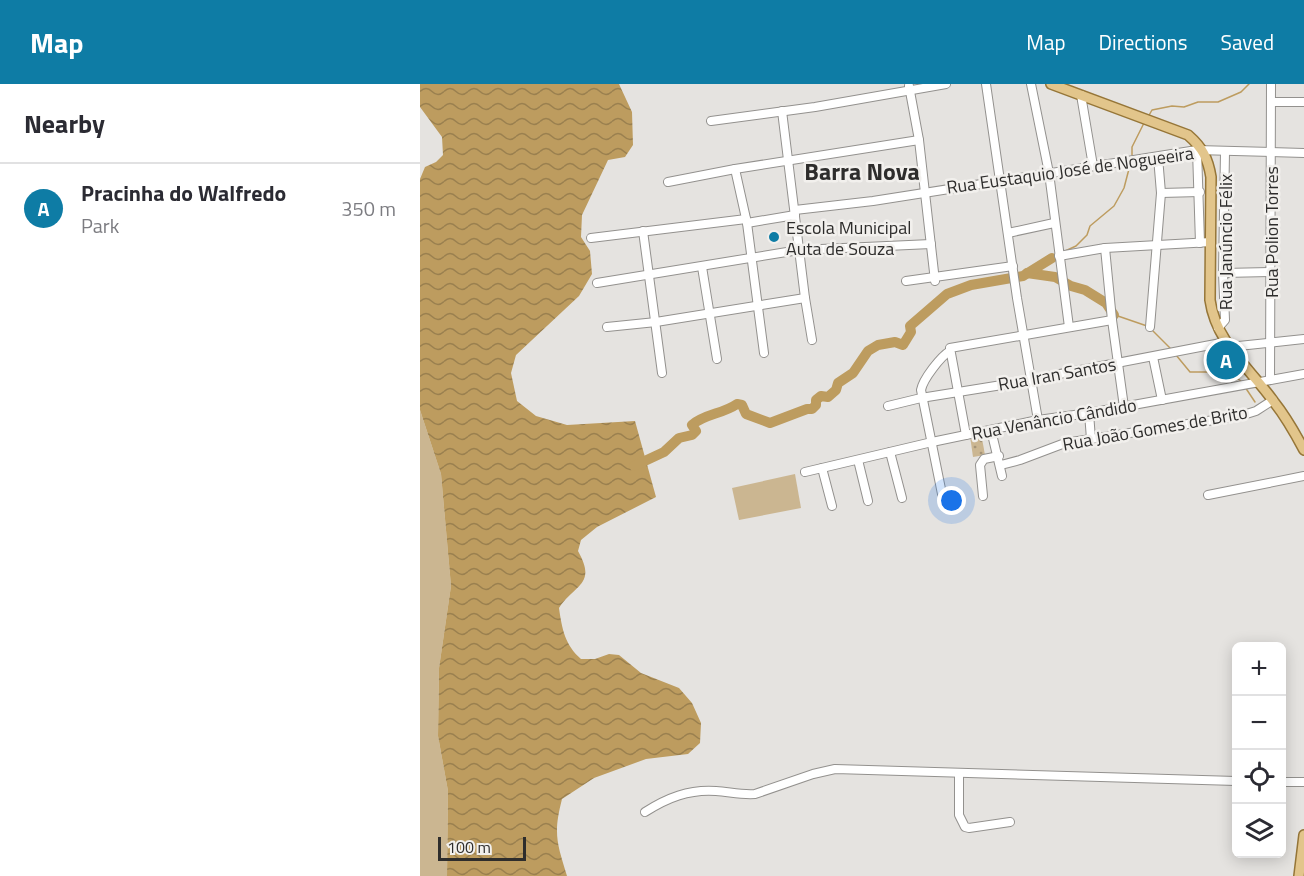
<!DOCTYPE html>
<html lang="en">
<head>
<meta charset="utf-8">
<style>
  :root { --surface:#fff; --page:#f7f7f7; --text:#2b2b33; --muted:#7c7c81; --line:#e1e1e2; --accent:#0e7ca5 }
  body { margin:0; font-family:"Titillium Web",sans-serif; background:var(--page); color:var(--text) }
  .controls { position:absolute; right:18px; bottom:18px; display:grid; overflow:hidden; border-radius:9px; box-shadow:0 3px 15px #0003 }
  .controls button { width:54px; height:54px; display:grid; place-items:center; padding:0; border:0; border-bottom:2px solid var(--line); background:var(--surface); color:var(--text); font:30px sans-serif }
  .scale { position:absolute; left:18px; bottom:15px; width:88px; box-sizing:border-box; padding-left:6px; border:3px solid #2e2d2c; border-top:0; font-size:16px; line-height:21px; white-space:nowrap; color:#2e2d2c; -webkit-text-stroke:4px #f2f0ed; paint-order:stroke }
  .you { position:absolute; left:532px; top:417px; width:21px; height:21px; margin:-15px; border:4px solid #fff; border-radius:50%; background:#1a73e8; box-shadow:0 0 0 9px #1a73e833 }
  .badge { display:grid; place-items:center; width:39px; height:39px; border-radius:50%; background:var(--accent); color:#fff; font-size:20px; font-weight:700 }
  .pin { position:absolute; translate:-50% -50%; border:3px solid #fff; box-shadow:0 2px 6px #0006 }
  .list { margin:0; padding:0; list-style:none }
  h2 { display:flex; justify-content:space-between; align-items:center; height:78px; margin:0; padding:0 24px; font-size:26px }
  h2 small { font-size:20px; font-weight:400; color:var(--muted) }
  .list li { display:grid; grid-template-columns:39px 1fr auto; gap:18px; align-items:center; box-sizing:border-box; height:90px; padding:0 24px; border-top:2px solid var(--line) }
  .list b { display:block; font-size:22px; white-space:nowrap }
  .list p { margin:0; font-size:20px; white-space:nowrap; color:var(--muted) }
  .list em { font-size:20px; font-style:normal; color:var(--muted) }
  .icon { flex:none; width:33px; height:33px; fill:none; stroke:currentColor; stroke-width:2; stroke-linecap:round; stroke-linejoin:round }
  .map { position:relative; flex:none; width:884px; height:792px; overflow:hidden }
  header { display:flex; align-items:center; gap:36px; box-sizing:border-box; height:84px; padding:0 30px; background:var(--accent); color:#fff }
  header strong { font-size:28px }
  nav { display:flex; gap:33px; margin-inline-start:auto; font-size:21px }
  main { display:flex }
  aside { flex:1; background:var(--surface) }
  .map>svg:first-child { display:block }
</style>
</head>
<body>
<header>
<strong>Map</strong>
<nav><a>Map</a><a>Directions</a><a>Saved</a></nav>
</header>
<main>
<aside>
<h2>Nearby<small></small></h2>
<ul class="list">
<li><span class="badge">A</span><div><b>Pracinha do Walfredo</b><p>Park</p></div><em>350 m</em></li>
</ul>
</aside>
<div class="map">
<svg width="884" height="792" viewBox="0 0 884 792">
  <defs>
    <pattern id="park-dots" width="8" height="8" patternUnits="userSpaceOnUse" patternTransform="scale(1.5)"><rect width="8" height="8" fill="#cbb691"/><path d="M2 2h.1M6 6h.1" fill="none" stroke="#a59477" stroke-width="1.8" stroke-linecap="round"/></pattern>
    <pattern id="water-waves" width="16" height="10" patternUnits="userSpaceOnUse" patternTransform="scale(1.5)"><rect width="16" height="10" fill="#bd9c5f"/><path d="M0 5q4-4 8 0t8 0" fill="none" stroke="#9a804f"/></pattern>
  </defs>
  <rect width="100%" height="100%" fill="#e5e3e0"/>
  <g fill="#cbb691">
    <polygon points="0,326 21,390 31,502 19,584 18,652 28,707 27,792 0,792"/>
    <polygon points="375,390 381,424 319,436 312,404"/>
  </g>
  <polygon fill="url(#park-dots)" points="561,349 565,371 553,373 550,352"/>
  <path fill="url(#water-waves)" d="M0 0H199L212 28 213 61 205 73 188 76 162 131 161 153 170 167 172 190 159 212 96 271 91 289 97 317 116 332 147 341 215 337 236 413 177 443 161 456 158 467C177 501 155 500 139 524 142 545 145 561 161 575H175L189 570 199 571 221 589 259 604 272 619 281 639 280 659 268 670 226 675 174 694 142 715C133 750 137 759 147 792H27L28 707 18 652 19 584 31 502 21 390 0 326V95L5 83 16 78 23 71 22 53 0 23Z"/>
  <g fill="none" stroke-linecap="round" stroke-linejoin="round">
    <g stroke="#bd9c5f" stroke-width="1.5">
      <polyline points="728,33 732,26 752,22 764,23 778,18 798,18 821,8 829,0"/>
      <polyline points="712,71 712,63 724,39"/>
      <polyline points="643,168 656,162 667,151 670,142 694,122 704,104 710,81"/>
      <polyline points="695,231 727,242"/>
      <polyline points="731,245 751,265"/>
      <polyline points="756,271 770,288 808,288 821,297"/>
      <polyline points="825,303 835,318"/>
    </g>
    <g stroke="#bd9c5f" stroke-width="10">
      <polyline points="607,189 635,193 651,202 665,206 686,219 694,231"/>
      <path d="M214 382 244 368 259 354 272 351 276 347 272 341C284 330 303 330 317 320L322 321 326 330 350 339 387 325H392L396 321V316L401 312 408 313 416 306 418 299 433 289 448 267 458 261 475 258 483 261 491 248 490 242 527 210 551 201 603 192 632 174"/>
    </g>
    <defs>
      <g id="minor">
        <polyline points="566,0 597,214 618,336"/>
        <polyline points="611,0 629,89 649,243"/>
        <polyline points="489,2 499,56 515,197"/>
        <polyline points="661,11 673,82"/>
        <polyline points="851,18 884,18"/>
        <polyline points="362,27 385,214 392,256"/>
        <polyline points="291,37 395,23 526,0"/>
        <polyline points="777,66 780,159"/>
        <polyline points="315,85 327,139 344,269"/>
        <polyline points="248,98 315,85 499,56"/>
        <polyline points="741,109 780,108"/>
        <polyline points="375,126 453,117 777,66 884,69"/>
        <polyline points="327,139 375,131"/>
        <polyline points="223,147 242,289"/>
        <polyline points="588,149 634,139"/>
        <polyline points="171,154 326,135"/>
        <polyline points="685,164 692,236 704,323"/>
        <polyline points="639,172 685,164 791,158"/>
        <polyline points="282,183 297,275"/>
        <polyline points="803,189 850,188"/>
        <polyline points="486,197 593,182"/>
        <polyline points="177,199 379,166 511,160"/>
        <polyline points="187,243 236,238 385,214"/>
        <polyline points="730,243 741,109 738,73"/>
        <polyline points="798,244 805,236 803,189 805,68"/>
        <polyline points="809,263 884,255"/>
        <polyline points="733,273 742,316"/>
        <polyline points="850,296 851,0"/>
        <polyline points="468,322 501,314 588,300 806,258"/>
        <polyline points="669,329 671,355"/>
        <polyline points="571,346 582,392"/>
        <polyline points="546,351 530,264 692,236"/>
        <polyline points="470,368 482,414"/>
        <polyline points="438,376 448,417"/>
        <polyline points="581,381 600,376 645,359 820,332 836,327 853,316"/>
        <polyline points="402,384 412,422"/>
        <polyline points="385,388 512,358 618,336 669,329 884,290"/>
        <path d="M522 410 501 306C503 295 521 272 530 267"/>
        <polyline points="788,411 884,392"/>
        <polyline points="563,412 560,381 564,375 579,372"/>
        <polyline points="539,690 539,731 545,743 549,744 590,738"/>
        <polyline points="862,698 884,698"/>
        <path d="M225 728C247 714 269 705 296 707 310 708 321 711 335 710L393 690 415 685 816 697"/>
      </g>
      <g id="major">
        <path d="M631 0 768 51C783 64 788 75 791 93L790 216C796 259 830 284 854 318 866 333 875 349 884 366"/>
        <polyline points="879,792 884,751"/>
      </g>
    </defs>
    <use href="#minor" stroke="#93918e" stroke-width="10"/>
    <use href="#major" stroke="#967638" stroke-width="12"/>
    <use href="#minor" stroke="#fff" stroke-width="8"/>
    <use href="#major" stroke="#e2c58b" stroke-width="9"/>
  </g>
  <circle fill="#0e7ca5" stroke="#f2f0ed" stroke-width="2" cx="354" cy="153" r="6"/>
  <g text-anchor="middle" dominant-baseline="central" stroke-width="5" stroke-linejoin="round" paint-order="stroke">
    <g font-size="18" fill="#2e2d2c" stroke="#f2f0ed">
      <text transform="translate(650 86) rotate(-8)">Rua Eustaquio José de Nogueeira</text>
      <text transform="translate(851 148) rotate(-90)">Rua Polion Torres</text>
      <text transform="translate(805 158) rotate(-90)">Rua Janúncio Félix</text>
      <text transform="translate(637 290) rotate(-10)">Rua Iran Santos</text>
      <text transform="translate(634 335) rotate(-10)">Rua Venâncio Cândido</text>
      <text transform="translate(735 344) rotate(-10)">Rua João Gomes de Brito</text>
    </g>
    <g font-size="18" fill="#2e2d2c" stroke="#f2f0ed" text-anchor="start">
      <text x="366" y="143">Escola Municipal<tspan x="366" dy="21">Auta de Souza</tspan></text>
    </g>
    <g font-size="24" font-weight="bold" fill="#2e2d2c" stroke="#f2f0ed">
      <text x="442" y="87">Barra Nova</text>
    </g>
  </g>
</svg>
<div class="controls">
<button>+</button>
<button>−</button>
<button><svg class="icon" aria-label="locate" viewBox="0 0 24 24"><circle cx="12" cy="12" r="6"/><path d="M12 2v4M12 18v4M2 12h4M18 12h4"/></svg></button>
<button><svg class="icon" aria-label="layers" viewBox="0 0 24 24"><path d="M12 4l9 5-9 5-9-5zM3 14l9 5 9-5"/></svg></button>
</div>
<div class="scale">100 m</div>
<div class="you"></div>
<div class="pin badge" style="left:806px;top:276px">A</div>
</div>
</main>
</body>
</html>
